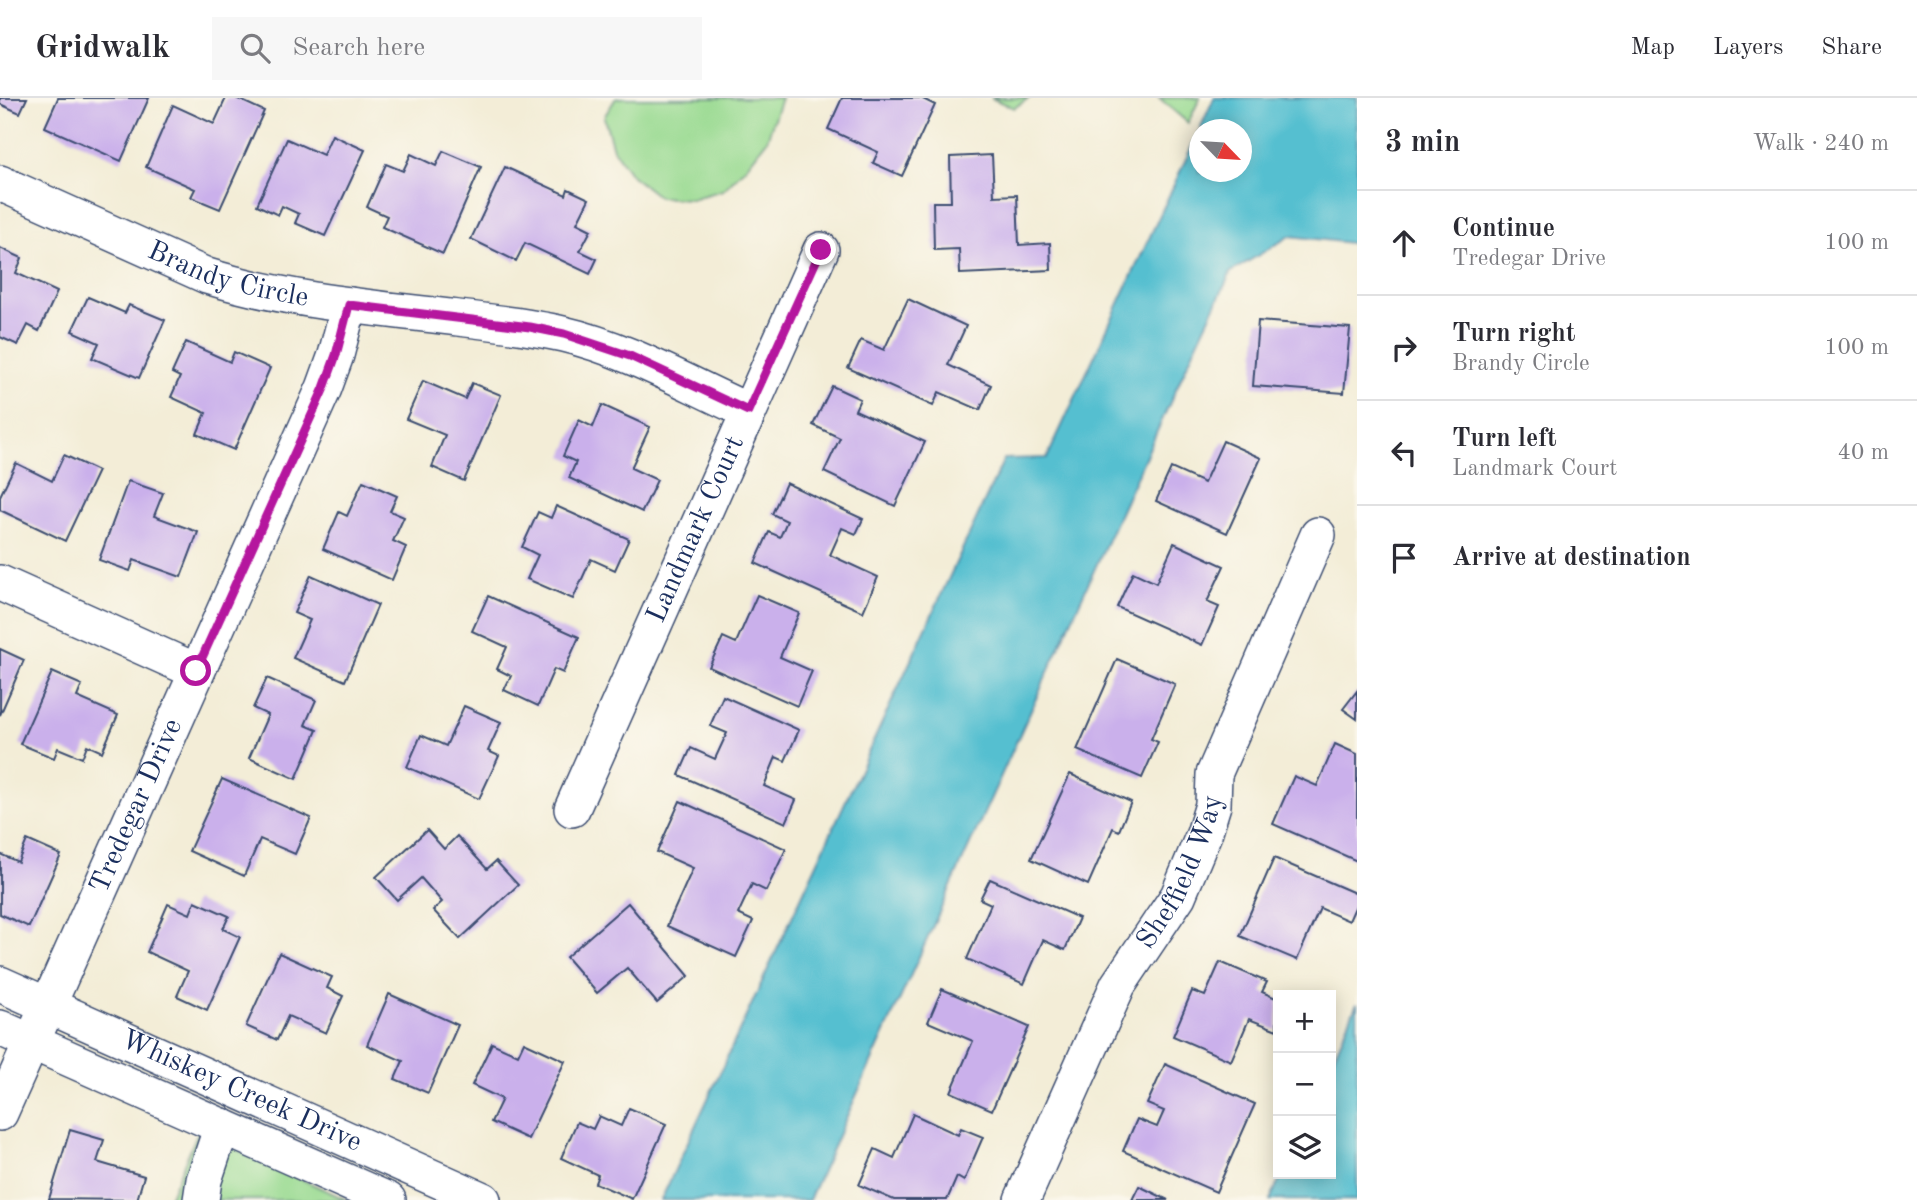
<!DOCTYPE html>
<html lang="en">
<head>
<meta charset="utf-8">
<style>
  :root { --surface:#fff; --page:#f7f7f7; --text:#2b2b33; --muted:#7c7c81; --line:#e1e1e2 }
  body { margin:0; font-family:"Old Standard TT",serif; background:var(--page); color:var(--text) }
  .controls { position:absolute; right:21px; bottom:21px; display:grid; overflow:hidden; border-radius:0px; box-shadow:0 4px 18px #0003 }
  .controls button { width:63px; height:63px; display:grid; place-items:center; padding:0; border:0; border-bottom:2px solid var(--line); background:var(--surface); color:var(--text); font:35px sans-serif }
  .compass { position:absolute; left:1189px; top:21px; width:63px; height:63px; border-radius:50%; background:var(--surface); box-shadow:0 4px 18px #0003; rotate:115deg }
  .stop { position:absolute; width:21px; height:21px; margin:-16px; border:5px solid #b5179e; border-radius:50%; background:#fff }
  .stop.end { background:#b5179e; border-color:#fff; box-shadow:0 2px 7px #0008 }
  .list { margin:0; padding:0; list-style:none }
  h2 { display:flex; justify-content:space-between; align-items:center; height:91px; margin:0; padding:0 28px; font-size:30px }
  h2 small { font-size:23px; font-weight:400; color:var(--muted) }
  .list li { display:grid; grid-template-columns:46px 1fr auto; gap:21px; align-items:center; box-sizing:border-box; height:105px; padding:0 28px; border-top:2px solid var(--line) }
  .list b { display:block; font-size:26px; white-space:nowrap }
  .list p { margin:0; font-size:23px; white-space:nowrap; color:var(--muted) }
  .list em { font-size:23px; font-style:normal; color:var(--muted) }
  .icon { flex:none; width:38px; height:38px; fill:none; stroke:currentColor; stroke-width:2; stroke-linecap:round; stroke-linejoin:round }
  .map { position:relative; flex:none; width:1357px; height:1102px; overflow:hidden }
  header { display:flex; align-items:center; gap:42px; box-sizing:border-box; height:98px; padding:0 35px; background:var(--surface); border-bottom:2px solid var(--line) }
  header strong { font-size:33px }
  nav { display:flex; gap:38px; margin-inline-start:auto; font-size:24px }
  .search { width:490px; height:63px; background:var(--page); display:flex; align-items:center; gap:18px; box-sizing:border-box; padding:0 24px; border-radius:0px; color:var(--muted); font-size:26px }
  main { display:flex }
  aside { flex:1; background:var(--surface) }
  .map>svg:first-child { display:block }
</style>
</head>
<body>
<header>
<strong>Gridwalk</strong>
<div class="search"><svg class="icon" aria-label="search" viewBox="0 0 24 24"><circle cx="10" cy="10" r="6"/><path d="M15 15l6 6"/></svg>Search here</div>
<nav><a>Map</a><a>Layers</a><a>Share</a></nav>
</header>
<main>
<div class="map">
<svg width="1357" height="1102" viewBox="0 0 1357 1102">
  <rect width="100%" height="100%" fill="#fbf7ec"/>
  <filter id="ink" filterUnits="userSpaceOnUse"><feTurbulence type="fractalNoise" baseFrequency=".0143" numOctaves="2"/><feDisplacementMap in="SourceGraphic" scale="14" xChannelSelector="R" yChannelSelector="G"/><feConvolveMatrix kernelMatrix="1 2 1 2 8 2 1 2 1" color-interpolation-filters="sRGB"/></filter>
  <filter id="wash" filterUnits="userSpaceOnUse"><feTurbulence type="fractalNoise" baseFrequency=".00686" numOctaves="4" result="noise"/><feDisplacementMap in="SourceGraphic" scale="28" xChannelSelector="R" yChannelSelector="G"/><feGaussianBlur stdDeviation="1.57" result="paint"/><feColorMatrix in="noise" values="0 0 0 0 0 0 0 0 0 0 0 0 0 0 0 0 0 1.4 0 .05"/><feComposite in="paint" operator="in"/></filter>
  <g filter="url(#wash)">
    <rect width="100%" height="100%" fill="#f3edd7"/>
    <g fill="#99da91" stroke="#5a8478" stroke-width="2">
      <polygon points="616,0 781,0 767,42 746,69 723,92 691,101 659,99 632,78 613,51 604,19"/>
      <polygon points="991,0 1029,0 1014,10"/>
      <polygon points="1159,0 1200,0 1188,25"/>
      <polygon points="198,1034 347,1102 168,1102"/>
    </g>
    <g fill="#54bfd0" stroke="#387797" stroke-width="2">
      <polygon points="1214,0 1357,0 1357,149 1350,145 1290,138 1231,174 1187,267 809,1102 661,1102 1004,361 1047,360 1199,33 1199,74 1241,74 1241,32 1200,31"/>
      <polygon points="1357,905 1357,1102 1270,1102 1282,1076 1331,1076 1331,965"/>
    </g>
    <g id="blocks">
      <g fill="#cab0eb">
        <polygon points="0,0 27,0 20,15 0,6"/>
        <polygon points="58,0 149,0 121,63 45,29"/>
        <polygon points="226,0 236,0 264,13 220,111 191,99 195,91 146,69 173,7 214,26"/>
        <polygon points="842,0 921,0 935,7 902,78 873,65 878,54 828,31"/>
        <polygon points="332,37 365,52 325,138 295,125 299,116 282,108 278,117 257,107 287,41 323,57"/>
        <polygon points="443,53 481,69 443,156 382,129 387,118 367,109 386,66 403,73 411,56 436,68"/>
        <polygon points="992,57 994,98 1017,97 1019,147 1050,145 1051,172 960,176 959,151 934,152 933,104 951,104 950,59"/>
        <polygon points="505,69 566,97 568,91 589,101 577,125 591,132 580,153 597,161 590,176 525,145 516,163 471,141"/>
        <polygon points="0,150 22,160 16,175 57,194 39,233 28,227 18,247 0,239"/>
        <polygon points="88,199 125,215 129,207 165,222 139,280 92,260 99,245 72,233"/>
        <polygon points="908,201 966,228 948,267 991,287 980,312 939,294 933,308 848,270 861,242 884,252"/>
        <polygon points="1258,223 1350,230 1344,295 1253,288"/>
        <polygon points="186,244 230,264 234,254 270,270 234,352 197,336 206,315 171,299 180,279 172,275"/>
        <polygon points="423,283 465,301 472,285 501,297 464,383 432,369 445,337 406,321"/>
        <polygon points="832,288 860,301 855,312 925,344 895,408 824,374 840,340 813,327"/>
        <polygon points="602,307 650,329 631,370 657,382 642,414 569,380 576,364 563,358 579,322 593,329"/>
        <polygon points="1223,343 1261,360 1227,435 1156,403 1171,370 1204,385"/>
        <polygon points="64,357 98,373 65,443 0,412 0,398 16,365 52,383"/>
        <polygon points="128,383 163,395 154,418 198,434 181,479 134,462 130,473 99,462"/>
        <polygon points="363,383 397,398 390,413 404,419 393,443 406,449 392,482 323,451 339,414 347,418"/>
        <polygon points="786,385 863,421 856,436 842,430 830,457 878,479 863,514 755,465 769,434 780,439 787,423 772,416"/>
        <polygon points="556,408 629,441 615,472 591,461 573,501 527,481 538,457 522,449 538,414 551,420"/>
        <polygon points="1174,445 1224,468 1207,504 1219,509 1202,547 1117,509 1133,474 1156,485"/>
        <polygon points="311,477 378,507 345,583 293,560 310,522 294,515"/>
        <polygon points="757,497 799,515 780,559 812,573 797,608 709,569 723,539 736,545"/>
        <polygon points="488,498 579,539 563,575 554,571 538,608 504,592 511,578 497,571 507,549 472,533"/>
        <polygon points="0,551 24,562 0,617"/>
        <polygon points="1117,561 1175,586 1151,641 1158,644 1142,680 1077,652"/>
        <polygon points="52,574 82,587 77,599 118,617 102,654 87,647 82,660 58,650 54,660 20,646"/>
        <polygon points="267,580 316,602 305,627 317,632 296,681 249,660 268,617 253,610"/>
        <polygon points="1357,593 1357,621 1343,611"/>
        <polygon points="723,598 799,632 785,663 776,659 764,688 796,702 786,725 679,677 691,650 715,661 727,635 710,628"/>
        <polygon points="464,608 501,624 488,653 499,658 479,701 407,669 421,637 446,648"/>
        <polygon points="1335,646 1357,656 1357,763 1273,726 1294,678 1317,688"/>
        <polygon points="1070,676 1131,704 1119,733 1113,730 1088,787 1031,761"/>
        <polygon points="222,681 311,720 295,756 260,741 244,778 189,753"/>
        <polygon points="680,703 786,751 766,793 752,786 738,816 753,823 736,859 667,828 693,770 657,754"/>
        <polygon points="427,732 444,751 457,738 487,771 496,763 518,787 460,841 433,812 442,804 421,780 397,802 376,779"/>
        <polygon points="27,742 61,757 29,829 0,816 0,756 18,764"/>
        <polygon points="1274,760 1357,796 1357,805 1349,823 1320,810 1297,862 1240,838"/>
        <polygon points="990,781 1079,820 1065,852 1043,842 1024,886 967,861 991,806 980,801"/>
        <polygon points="195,803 229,818 223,831 240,839 207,912 177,898 188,873 147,854 168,806 190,816"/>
        <polygon points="628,805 689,878 657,905 627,870 597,895 566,859"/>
        <polygon points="279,855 332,879 327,890 343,898 326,935 288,918 277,942 246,928"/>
        <polygon points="1220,864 1267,884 1262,894 1278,901 1277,932 1249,921 1231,963 1173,938 1192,893 1205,898"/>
        <polygon points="942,891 1029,929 992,1012 951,994 973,943 928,924"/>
        <polygon points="389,896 458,927 428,995 395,981 403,963 367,947"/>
        <polygon points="524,944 565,963 528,1041 491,1024 502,1001 472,987 492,945 518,957"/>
        <polygon points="1165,966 1255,1006 1216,1094 1123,1053 1137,1021 1157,1029 1164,1013 1147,1006"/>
        <polygon points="629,1010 666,1026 632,1101 595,1085 598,1077 561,1060 577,1024 593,1031 599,1018 621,1028"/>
        <polygon points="913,1016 958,1037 961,1030 983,1039 964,1083 957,1079 947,1102 894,1102 859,1087 875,1051 894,1060"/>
        <polygon points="70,1032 104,1042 97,1064 144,1078 137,1102 49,1101"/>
        <polygon points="1139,1088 1168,1102 1132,1102"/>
      </g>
    </g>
  </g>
  <g filter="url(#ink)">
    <use href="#blocks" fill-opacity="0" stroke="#3b4c70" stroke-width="2"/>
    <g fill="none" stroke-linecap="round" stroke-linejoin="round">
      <defs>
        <g id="minor">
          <path id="s1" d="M0 85 207 178C288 203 374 210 458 220 493 224 528 228 563 236 628 251 687 286 748 313"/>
          <polyline points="0,485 196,573"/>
          <path id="s2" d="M572 711 821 152"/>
          <path id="s3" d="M0 886 483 1102"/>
          <polyline points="0,930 388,1102"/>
          <path id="s4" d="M0 1015 324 290 336 257 349 207"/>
          <polyline points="201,1102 204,1082 222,1028"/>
          <path id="s5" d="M1022 1102 1118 887 1178 798 1204 736 1213 707 1214 676 1318 437"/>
        </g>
      </defs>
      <use href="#minor" stroke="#3b4c70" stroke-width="38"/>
      <use href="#minor" stroke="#fff" stroke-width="35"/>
    </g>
  </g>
  <g fill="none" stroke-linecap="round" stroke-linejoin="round" filter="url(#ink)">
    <polyline stroke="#b5179e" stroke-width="9" points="196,573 324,290 336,257 349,207 530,229 564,236 630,258 748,313 821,152"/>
  </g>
  <g text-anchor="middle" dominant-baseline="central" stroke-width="6" stroke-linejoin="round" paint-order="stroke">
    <g font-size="28" fill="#1b2f5e" stroke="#fbf7ec">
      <text stroke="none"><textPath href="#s1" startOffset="247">Brandy Circle</textPath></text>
      <text stroke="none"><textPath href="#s2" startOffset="306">Landmark Court</textPath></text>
      <text stroke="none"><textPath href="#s4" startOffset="336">Tredegar Drive</textPath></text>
      <text stroke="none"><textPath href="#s5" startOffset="366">Sheffield Way</textPath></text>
      <text stroke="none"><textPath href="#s3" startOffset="264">Whiskey Creek Drive</textPath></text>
    </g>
  </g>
</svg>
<div class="controls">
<button>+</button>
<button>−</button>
<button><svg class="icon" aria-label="layers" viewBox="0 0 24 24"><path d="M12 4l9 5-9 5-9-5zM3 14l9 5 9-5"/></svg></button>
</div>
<svg class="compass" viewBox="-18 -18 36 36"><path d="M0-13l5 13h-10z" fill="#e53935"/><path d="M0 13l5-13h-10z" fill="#7c7c81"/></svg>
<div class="stop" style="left:196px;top:573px"></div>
<div class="stop end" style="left:821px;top:152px"></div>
</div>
<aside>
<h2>3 min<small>Walk · 240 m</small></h2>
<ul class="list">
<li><svg class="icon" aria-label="ahead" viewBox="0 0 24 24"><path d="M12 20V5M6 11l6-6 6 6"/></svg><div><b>Continue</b><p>Tredegar Drive</p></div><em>100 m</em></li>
<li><svg class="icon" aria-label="right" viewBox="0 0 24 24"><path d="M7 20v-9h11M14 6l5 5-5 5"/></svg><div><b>Turn right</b><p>Brandy Circle</p></div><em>100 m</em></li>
<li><svg class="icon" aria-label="left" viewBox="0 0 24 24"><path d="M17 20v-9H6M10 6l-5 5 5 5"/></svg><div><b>Turn left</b><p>Landmark Court</p></div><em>40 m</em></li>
<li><svg class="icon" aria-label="arrive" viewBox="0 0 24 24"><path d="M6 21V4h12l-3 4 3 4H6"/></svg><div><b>Arrive at destination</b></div></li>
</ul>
</aside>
</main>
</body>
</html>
